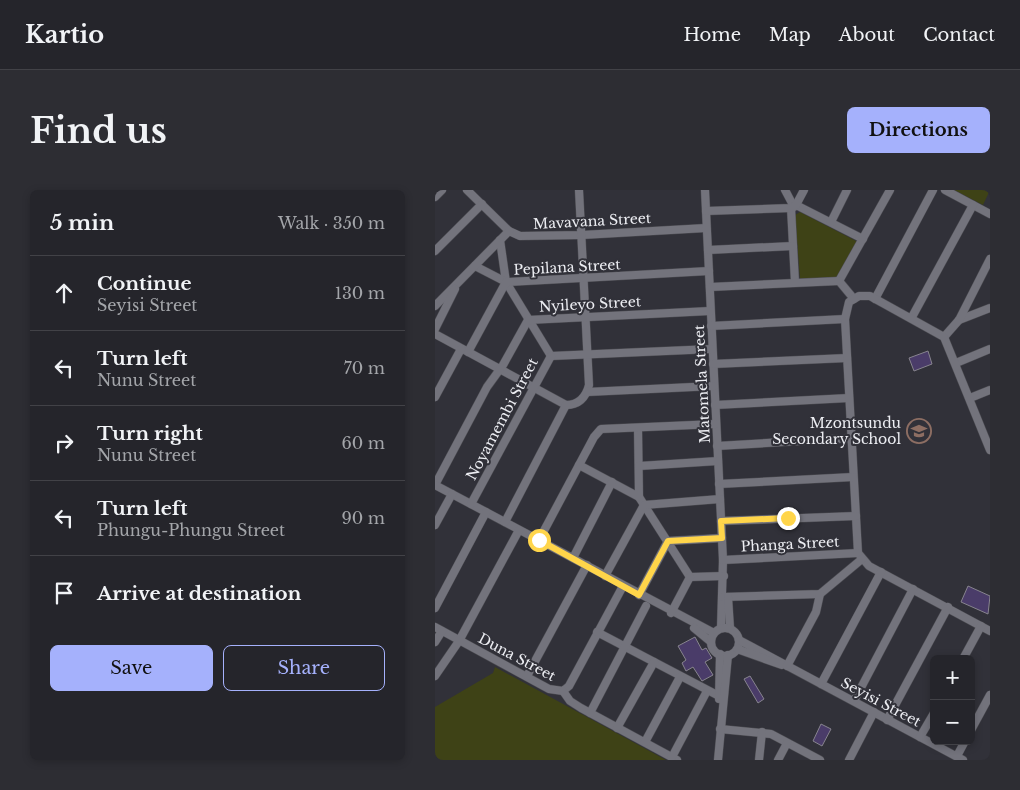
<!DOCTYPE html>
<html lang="en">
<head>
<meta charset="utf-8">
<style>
  :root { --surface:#25252b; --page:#2d2d33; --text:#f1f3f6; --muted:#a3a5a9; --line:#424247; --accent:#a5b1fc }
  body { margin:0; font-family:"Libre Baskerville",serif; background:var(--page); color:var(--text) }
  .controls { position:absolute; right:15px; bottom:15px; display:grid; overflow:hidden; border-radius:8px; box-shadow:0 2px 8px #0003 }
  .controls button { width:45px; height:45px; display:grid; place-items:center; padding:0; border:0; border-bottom:1px solid var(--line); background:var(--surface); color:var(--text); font:25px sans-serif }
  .stop { position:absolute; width:15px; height:15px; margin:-11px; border:4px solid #ffd54a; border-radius:50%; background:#fff }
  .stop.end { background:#ffd54a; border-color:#fff; box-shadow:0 1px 5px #0008 }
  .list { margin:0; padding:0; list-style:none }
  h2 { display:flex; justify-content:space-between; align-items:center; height:65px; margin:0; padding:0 20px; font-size:21px }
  h2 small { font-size:16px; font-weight:400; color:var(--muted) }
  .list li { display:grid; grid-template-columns:32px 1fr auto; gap:15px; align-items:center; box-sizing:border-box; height:75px; padding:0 20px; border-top:1px solid var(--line) }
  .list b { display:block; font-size:19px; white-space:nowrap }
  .list p { margin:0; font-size:16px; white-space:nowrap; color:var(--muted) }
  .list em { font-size:16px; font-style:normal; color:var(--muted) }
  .actions { display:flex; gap:10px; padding:15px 20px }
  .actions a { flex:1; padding:11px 0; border:1px solid var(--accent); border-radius:8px; text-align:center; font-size:18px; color:var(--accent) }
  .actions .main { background:var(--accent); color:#111 }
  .icon { flex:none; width:28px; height:28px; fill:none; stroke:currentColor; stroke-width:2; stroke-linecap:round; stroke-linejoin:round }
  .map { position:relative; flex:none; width:555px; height:570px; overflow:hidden; border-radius:8px }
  header { display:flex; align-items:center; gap:30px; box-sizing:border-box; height:70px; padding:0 25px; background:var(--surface); border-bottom:1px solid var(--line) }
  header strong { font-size:24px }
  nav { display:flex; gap:28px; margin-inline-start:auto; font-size:18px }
  .intro { display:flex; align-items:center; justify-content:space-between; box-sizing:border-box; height:120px; padding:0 30px }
  h1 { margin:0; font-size:35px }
  .button { padding:12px 22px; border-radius:8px; background:var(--accent); color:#111; font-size:18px; font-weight:700 }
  main { display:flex; gap:30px; padding:0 30px }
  aside { flex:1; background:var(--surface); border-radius:8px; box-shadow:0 2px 8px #0003 }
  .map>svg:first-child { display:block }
</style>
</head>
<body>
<header>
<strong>Kartio</strong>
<nav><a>Home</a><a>Map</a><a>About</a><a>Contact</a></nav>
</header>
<div class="intro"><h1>Find us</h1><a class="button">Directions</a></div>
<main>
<aside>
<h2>5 min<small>Walk · 350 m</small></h2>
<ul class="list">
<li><svg class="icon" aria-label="ahead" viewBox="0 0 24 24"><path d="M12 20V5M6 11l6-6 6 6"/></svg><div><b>Continue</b><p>Seyisi Street</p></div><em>130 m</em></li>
<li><svg class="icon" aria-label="left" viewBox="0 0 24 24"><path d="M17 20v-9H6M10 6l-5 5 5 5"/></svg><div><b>Turn left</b><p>Nunu Street</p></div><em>70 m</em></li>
<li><svg class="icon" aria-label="right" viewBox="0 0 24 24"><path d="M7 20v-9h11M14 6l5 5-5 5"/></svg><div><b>Turn right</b><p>Nunu Street</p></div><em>60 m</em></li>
<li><svg class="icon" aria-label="left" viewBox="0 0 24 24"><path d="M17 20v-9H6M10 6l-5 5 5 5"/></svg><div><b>Turn left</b><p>Phungu-Phungu Street</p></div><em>90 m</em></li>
<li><svg class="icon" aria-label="arrive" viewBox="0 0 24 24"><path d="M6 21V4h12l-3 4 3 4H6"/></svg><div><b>Arrive at destination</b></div></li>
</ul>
<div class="actions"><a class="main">Save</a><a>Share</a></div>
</aside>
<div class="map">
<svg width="555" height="570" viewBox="0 0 555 570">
  <rect width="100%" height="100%" fill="#313139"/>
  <g fill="#3e4216">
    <polygon points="519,0 555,0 548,15"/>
    <polygon points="365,22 423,52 402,88 365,89 360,25"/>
    <polygon points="60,477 231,570 0,570 0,517 58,483"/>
  </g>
  <g fill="#4a3c69" stroke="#87848e">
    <polygon points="493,161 497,174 479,181 474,168"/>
    <polygon points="533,396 555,406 553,424 526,412"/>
    <polygon points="260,447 267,460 271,458 277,468 270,472 278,485 267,491 258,477 251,481 247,473 251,470 243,456"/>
    <polygon points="315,486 329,509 323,513 309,489"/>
    <polygon points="386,534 396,539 387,556 378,551"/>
  </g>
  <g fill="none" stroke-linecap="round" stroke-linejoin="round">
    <defs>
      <g id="minor">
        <polyline points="32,0 74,41 85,46 147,45 271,38"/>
        <polyline points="270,0 288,370 286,438"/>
        <polyline points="350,0 359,17"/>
        <polyline points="510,0 555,24"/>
        <polyline points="0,7 7,0"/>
        <polyline points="361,15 428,49"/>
        <polyline points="356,18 360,92"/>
        <polyline points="271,21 356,18 361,15 369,0"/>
        <polyline points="396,32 412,0"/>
        <polyline points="65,50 71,92 116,166"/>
        <polyline points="273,60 358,56"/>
        <polyline points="0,61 47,14"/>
        <polyline points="40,76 71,92"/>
        <polyline points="404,91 455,0"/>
        <polyline points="404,91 419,109"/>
        <polyline points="275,97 404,91"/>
        <polyline points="440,109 498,0"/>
        <polyline points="0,116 74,41"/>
        <polyline points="477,127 538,15"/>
        <polyline points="524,130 555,118"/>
        <polyline points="276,136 410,129"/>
        <polyline points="0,139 20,99"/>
        <path d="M0 144 131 215C144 215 151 207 154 195L144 0"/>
        <polyline points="509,147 524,130 555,69"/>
        <polyline points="33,162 71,92 274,81"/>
        <polyline points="116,166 277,159"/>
        <polyline points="521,173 555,159"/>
        <polyline points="278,174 412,168"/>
        <polyline points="152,202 279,196"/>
        <polyline points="0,207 26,159"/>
        <polyline points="535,208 555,200"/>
        <polyline points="280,215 414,208"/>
        <polyline points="203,238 204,307"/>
        <polyline points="282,256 417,248"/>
        <polyline points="555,260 509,147 435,106 424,106 414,112 410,129 423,363 434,376 555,441"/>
        <polyline points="144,275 204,307 255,387"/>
        <polyline points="204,276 283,271"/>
        <polyline points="284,294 418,287"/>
        <polyline points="0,295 52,197 68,175 93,130 275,121"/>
        <polyline points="0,295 279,443"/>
        <polyline points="36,314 116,166"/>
        <polyline points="286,331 421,326"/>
        <polyline points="70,332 131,215"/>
        <polyline points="0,335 17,304"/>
        <polyline points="104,350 159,247 166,239 281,234"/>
        <polyline points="138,368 177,292"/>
        <polyline points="288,370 423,363"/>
        <polyline points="170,386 209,315 285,309"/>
        <polyline points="255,387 289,386"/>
        <polyline points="204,405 233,351 287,348"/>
        <polyline points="288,407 385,404 427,369"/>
        <polyline points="293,407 295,438"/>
        <polyline points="0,418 51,322"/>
        <polyline points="236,423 255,387"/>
        <polyline points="0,437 114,499 128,501 134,496 188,396"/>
        <polyline points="259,438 276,452"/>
        <circle cx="290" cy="452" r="14"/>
        <polyline points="162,442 284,506"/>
        <polyline points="304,450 528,570"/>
        <polyline points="0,452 7,441"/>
        <polyline points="302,459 347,475"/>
        <polyline points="528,469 546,436"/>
        <polyline points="352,476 381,422 385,404"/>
        <polyline points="0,486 24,451 84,340"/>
        <polyline points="92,486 152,375"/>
        <polyline points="386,494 446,382"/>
        <polyline points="128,501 135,511 146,518 242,570"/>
        <polyline points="284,509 285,464"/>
        <polyline points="419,511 478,399"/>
        <polyline points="155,523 211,416"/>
        <polyline points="452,530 513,417"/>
        <polyline points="182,538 219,472"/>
        <polyline points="285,539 336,544 385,570"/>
        <polyline points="536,540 555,505"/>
        <polyline points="485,547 499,523"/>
        <polyline points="210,552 245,487"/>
        <polyline points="522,566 530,551"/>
        <polyline points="237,567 272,501"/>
        <polyline points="283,570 293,465"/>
        <polyline points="324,570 327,542"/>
        <polyline points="343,570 352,553"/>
        <polyline points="414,570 439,522"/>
      </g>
    </defs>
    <use href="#minor" stroke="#4c4c52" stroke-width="9"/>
    <use href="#minor" stroke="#73737c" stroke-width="8"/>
  </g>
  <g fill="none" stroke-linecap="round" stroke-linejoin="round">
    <polyline stroke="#ffd54a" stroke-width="6" points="104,350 204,405 233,351 287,348 286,331 353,328"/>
  </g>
  <defs>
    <symbol id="school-ring" viewBox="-11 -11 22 22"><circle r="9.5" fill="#313139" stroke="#8d6e63" stroke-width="1.5"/><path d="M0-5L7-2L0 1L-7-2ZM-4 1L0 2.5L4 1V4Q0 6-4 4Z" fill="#8d6e63"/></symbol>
  </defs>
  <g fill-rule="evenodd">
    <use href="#school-ring" x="470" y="227" width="28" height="28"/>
  </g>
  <g text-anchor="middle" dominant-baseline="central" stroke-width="4" stroke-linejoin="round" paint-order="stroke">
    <g font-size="14" fill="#ecedf2" stroke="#313139">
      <text transform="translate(157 31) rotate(-3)">Mavavana Street</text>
      <text transform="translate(132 77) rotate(-3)">Pepilana Street</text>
      <text transform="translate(155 114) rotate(-3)">Nyileyo Street</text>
      <text transform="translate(267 194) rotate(-93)">Matomela Street</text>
      <text transform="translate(67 229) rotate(-62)">Noyamembi Street</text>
      <text transform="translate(355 354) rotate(-3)">Phanga Street</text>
      <text transform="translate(82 467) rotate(28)">Duna Street</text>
      <text transform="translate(446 512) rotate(28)">Seyisi Street</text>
    </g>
    <g font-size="14" fill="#ecedf2" stroke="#313139" text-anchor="end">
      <text x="466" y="233">Mzontsundu<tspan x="466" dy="16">Secondary School</tspan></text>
    </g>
  </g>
</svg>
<div class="controls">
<button>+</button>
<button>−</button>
</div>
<div class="stop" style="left:104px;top:350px"></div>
<div class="stop end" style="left:353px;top:328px"></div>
</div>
</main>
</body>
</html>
